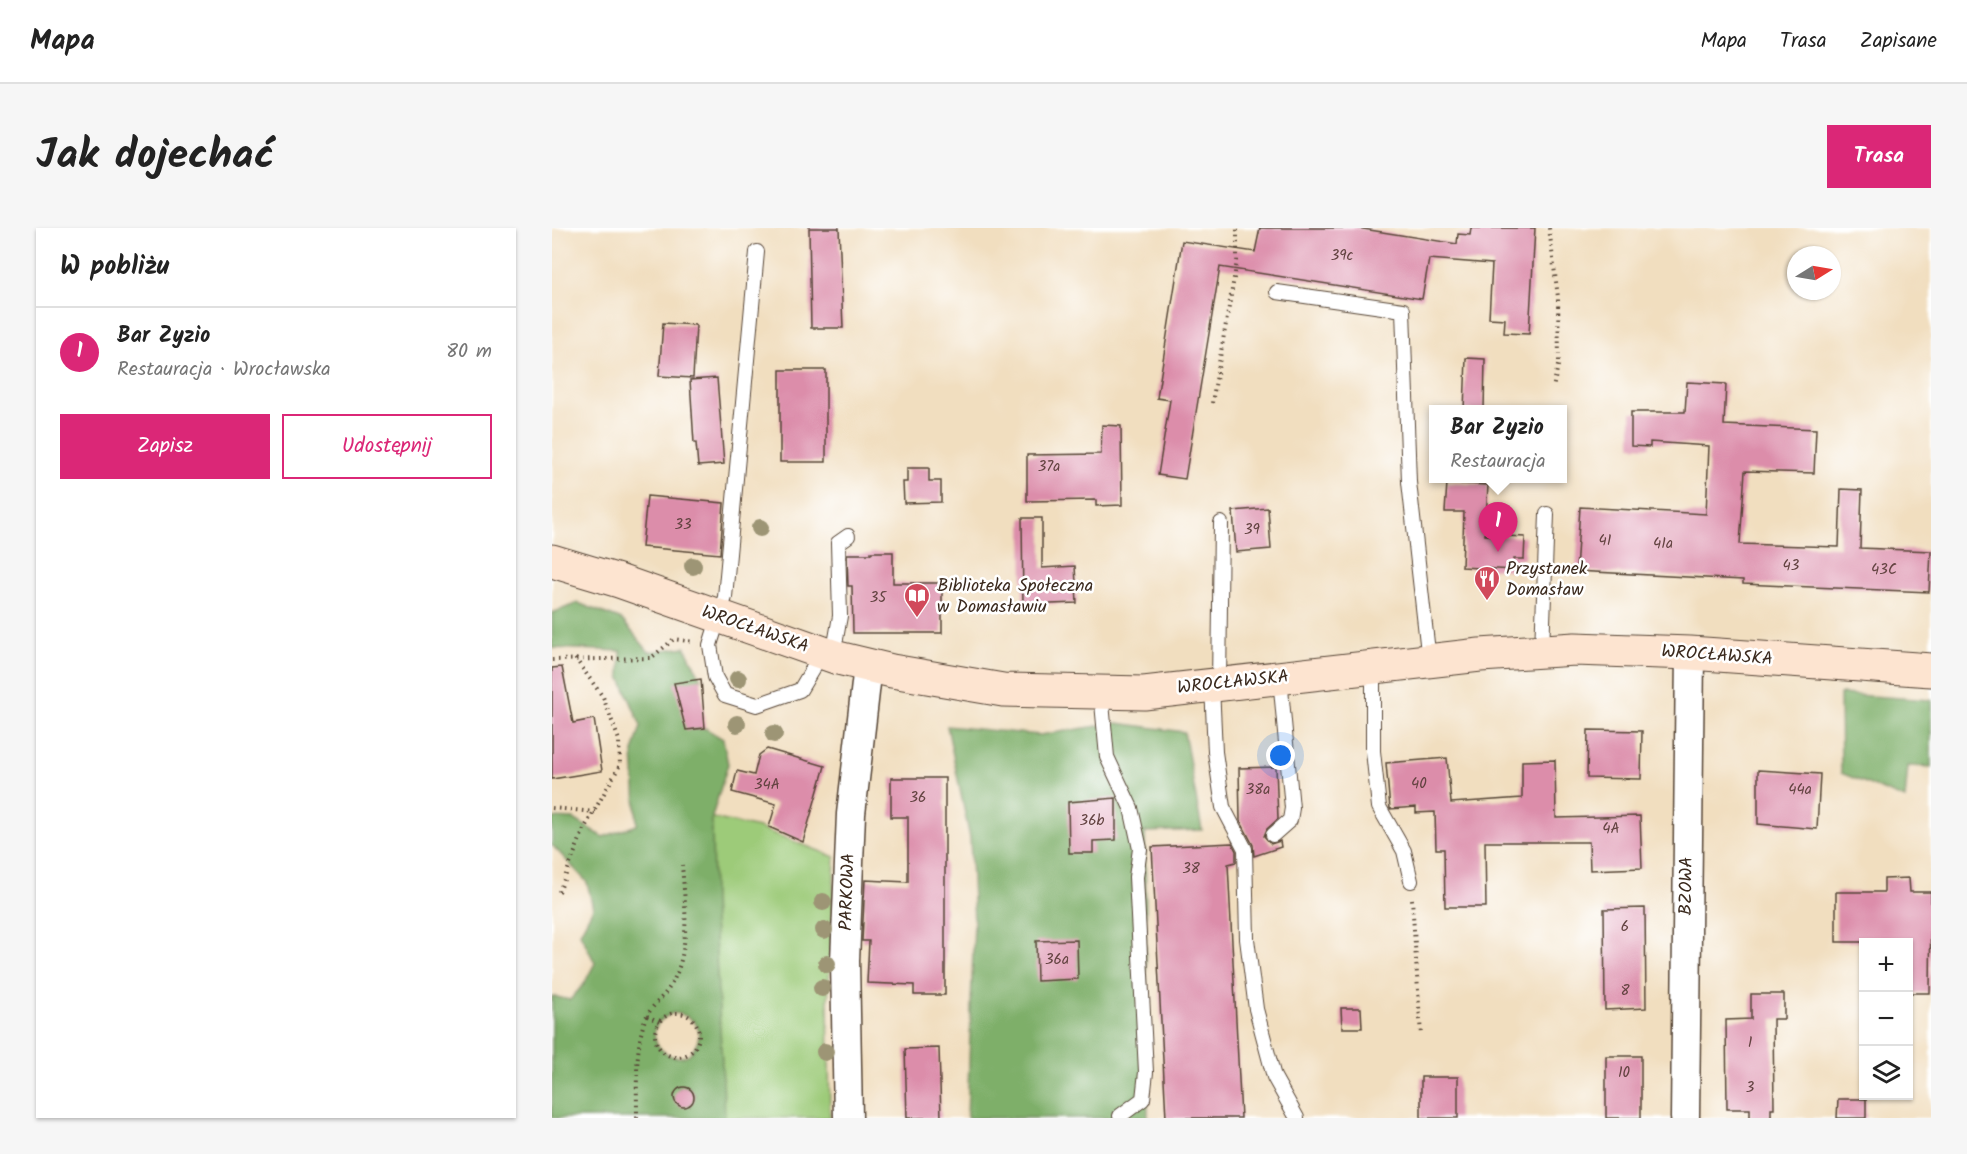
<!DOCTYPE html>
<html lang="pl">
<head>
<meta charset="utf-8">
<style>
  :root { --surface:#fff; --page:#f6f6f6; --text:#222; --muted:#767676; --line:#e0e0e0; --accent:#db2777 }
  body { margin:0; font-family:Kalam,sans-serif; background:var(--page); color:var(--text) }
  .controls { position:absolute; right:18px; bottom:18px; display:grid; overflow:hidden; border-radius:0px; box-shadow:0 2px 4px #0004 }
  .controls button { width:54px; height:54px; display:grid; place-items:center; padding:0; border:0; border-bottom:2px solid var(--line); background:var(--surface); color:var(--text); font:30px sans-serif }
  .compass { position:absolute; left:1235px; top:18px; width:54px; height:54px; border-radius:50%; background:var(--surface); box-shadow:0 2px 4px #0004; rotate:79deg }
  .you { position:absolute; left:729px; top:528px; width:21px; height:21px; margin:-15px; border:4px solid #fff; border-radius:50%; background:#1a73e8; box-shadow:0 0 0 9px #1a73e833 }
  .badge { display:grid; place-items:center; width:39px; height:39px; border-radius:50%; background:var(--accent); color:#fff; font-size:20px; font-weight:700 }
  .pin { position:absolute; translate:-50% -50px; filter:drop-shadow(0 2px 3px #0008) }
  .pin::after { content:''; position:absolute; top:32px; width:21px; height:18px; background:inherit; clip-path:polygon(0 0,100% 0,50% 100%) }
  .popup { position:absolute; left:877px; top:177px; width:138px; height:78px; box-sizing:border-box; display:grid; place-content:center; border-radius:0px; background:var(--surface); filter:drop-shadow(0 2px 4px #0005); font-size:20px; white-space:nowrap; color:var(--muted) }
  .popup b { font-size:22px; color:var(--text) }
  .popup::after { content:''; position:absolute; left:50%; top:100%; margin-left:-12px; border:12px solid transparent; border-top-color:var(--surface) }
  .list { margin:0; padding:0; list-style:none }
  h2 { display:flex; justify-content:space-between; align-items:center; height:78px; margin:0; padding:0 24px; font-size:26px }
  h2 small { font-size:20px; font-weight:400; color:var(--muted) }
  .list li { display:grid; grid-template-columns:39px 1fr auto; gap:18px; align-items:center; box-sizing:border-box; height:90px; padding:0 24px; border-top:2px solid var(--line) }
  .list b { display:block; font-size:22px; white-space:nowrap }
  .list p { margin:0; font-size:20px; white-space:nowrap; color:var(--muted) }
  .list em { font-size:20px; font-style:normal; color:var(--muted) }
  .actions { display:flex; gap:12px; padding:18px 24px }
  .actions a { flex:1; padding:14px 0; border:2px solid var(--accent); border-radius:0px; text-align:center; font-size:21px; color:var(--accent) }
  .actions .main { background:var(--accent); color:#fff }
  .icon { flex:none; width:33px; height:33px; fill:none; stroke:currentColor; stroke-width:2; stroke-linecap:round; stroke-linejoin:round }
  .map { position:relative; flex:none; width:1379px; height:890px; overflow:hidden; border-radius:0px }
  header { display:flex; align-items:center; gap:36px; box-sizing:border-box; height:84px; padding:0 30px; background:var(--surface); border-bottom:2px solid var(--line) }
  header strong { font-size:28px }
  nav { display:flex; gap:33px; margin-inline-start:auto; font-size:21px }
  .intro { display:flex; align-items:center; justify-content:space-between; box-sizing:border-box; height:144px; padding:0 36px }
  h1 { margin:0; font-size:42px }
  .button { padding:15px 27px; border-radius:0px; background:var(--accent); color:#fff; font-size:21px; font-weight:700 }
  main { display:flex; gap:36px; padding:0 36px }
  aside { flex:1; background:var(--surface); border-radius:0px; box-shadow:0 2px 4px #0004 }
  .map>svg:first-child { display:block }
</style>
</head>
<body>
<header>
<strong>Mapa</strong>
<nav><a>Mapa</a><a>Trasa</a><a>Zapisane</a></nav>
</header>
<div class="intro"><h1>Jak dojechać</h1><a class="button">Trasa</a></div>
<main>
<aside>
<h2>W pobliżu<small></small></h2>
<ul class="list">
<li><span class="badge">1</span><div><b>Bar Zyzio</b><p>Restauracja · Wrocławska</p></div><em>80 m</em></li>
</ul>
<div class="actions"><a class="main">Zapisz</a><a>Udostępnij</a></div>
</aside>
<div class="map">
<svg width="1379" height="890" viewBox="0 0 1379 890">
  <rect width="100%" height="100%" fill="#fff"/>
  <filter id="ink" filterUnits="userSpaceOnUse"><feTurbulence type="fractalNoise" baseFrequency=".0167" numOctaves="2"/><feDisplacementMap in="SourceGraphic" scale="12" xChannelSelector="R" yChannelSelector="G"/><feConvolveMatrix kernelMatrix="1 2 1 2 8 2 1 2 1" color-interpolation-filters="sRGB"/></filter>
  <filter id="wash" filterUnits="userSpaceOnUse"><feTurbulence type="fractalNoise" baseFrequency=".008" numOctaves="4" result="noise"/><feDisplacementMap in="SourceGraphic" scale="24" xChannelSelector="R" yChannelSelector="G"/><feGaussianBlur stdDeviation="1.35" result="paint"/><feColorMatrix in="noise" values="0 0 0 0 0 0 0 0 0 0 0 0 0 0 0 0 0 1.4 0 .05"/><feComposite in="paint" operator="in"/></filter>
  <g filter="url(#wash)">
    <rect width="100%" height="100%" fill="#f1debf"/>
    <polygon fill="#9dcb79" stroke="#6c7a4c" stroke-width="1.5" points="156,589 207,600 283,629 276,775 278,890 167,890"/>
    <g fill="#7eaf69" stroke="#5c6c44" stroke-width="1.5" fill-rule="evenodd">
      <path d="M26 375 70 392 97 424 133 419 149 451 135 502 153 500 171 511 176 536 160 589 161 672 173 890H0V768L18 772 32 756 43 735 28 705 41 680 35 654 0 617V590L22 591 51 609 85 597 81 524 89 498 68 448 69 423 0 420V385ZM121 785C137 786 152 797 145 815 130 853 74 805 121 785ZM132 858 137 859 143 868 138 877 128 878 122 870 127 860Z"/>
      <polygon points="1288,466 1379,472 1379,539 1356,538 1353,571 1289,545"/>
      <polygon points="565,495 632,504 650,602 593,604 596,890 415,890 422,694 418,610 395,498 488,507"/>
    </g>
    <g id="blocks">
      <g fill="#dc8daa">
        <polygon points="257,0 287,0 291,100 259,100"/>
        <polygon points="708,0 805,0 905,16 906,6 918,7 919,0 983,0 977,106 952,105 953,91 937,90 940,36 877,31 870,71 668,39 633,251 606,247 618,172 605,170 630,13 703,24"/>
        <polygon points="111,95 144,97 141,150 107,148"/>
        <polygon points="914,130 933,131 932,182 912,182"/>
        <rect x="228" y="142" width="46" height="92"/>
        <polygon points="165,150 172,236 146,238 144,215 142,215 138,152"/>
        <polygon points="1135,154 1174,156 1172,197 1264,201 1262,245 1193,243 1188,316 1287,319 1289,261 1310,262 1308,320 1379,323 1377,364 1191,356 1191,352 1024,343 1028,279 1154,286 1157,218 1098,214 1098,219 1079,218 1079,184 1133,184"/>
        <polygon points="550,197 569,198 570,277 544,278 544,272 475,273 475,227 549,226"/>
        <polygon points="355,240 377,240 377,253 389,253 389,274 352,275 351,254 355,254"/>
        <polygon points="895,255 936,257 933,307 973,309 972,331 962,331 962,342 910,339 912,284 893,284"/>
        <polygon points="95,268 172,275 168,326 90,319"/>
        <polygon points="716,280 719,321 684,324 681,283"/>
        <polygon points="470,290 490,290 490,340 523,338 525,375 471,377"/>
        <polygon points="319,324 341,324 341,355 390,355 390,405 301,405 300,358 296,358 295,326 319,326"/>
        <polygon points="10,439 21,495 42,491 50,543 0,551 0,440"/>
        <polygon points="149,451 153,500 134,502 122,455"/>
        <polygon points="1036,502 1090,503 1089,551 1035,550"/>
        <polygon points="215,521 273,538 251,614 217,599 224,576 180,564 185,543 202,547 207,527"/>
        <polygon points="895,530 899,575 970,570 970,533 1003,532 1004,590 1088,588 1090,640 1038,642 1037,614 933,614 934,679 893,679 892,621 884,621 883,584 864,585 864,579 838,581 834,535"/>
        <polygon points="724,539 726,591 715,601 712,608 719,616 728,613 729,619 702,628 701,617 688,592 687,540"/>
        <polygon points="1206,542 1268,546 1265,601 1206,596"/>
        <polygon points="339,550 393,550 393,767 362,767 362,757 315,755 317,713 310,713 313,652 356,654 356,589 339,589"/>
        <polygon points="564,570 564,612 541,613 541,625 517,625 516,574"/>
        <polygon points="680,615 684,623 684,634 676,636 689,890 614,890 600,619"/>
        <polygon points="1357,650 1358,664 1379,664 1378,765 1356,765 1356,714 1284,714 1284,664 1332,664 1332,651"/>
        <polygon points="1093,680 1094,780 1053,782 1052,681"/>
        <polygon points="525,712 526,751 485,753 484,713"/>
        <polygon points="1199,766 1232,766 1232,791 1221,791 1222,881 1219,881 1219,890 1198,890 1198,881 1175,881 1174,792 1199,791"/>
        <polygon points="789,780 809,780 810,800 790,800"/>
        <polygon points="387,820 389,890 355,890 353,821"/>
        <rect x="1054" y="828" width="35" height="62"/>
        <rect x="869" y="849" width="37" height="41"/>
        <circle cx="132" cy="869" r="10"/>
        <polygon points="1286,871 1314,871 1314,890 1285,890"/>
      </g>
    </g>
  </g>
  <g filter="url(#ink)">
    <use href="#blocks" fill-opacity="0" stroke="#564536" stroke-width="1.5"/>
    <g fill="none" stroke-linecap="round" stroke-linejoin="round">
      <defs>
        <g id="service">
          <polyline points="205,24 173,369 158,417 163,449 173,467 205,477 248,462 270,425"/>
          <polyline points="725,64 851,82 857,254 877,433"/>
          <polyline points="990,422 995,286"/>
          <polyline points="281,428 288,388 286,315 296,308"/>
          <polyline points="821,439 821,523 827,579 852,623 859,653"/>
          <polyline points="667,457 669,295"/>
          <polyline points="660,458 663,524 671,579 693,621 695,711 704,781 722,849 745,890"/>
          <polyline points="549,464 555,529 579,580 588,621 584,649 594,844 591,871 568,888"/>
          <polyline points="721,607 738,592 740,580 728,450"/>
        </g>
        <g id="minor">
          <polyline points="296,890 293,733 299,586 316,438"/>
          <polyline points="1133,890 1138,425"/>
        </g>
        <polyline id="secondary" points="0,333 67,353 286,430 340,443 451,462 592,465 928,427 1023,421 1138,425 1379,442"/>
      </defs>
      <use href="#service" stroke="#564536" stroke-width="16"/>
      <use href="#minor" stroke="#564536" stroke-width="31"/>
      <use href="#secondary" stroke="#564536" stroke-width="35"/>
      <g stroke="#564536" stroke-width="4" stroke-dasharray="1.5 4.5" stroke-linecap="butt">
        <polyline points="997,0 1006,69 1007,133 1001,160"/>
        <polyline points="660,175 685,33 685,0"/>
        <polyline points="0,432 99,430 122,411 142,414"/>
        <polyline points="0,580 43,584"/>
        <polyline points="7,664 32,601 68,537 67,512 51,469 23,430"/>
        <polyline points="860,671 869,808"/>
        <circle cx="125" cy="807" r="22"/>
        <polyline points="95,788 108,794"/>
        <path d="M85 890C85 860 83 827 91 798 95 781 108 773 117 760 140 725 133 676 130 637"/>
      </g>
      <use href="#service" stroke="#fff" stroke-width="14"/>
      <use href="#minor" stroke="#fff" stroke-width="28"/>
      <use href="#secondary" stroke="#fde4d0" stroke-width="33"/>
    </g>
    <g fill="#9d9575">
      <circle cx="208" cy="300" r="9"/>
      <circle cx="141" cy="338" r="9"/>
      <circle cx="186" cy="451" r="9"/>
      <circle cx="185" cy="496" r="9"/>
      <circle cx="222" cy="506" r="9"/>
      <circle cx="271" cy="674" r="9"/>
      <circle cx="272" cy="702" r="9"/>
      <circle cx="275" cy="736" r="9"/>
      <circle cx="270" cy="760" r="9"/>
      <circle cx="273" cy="824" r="9"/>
    </g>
  </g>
  <defs>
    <symbol id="restaurant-pin" viewBox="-11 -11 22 30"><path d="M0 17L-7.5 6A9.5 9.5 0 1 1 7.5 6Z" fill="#d1495b" stroke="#fff"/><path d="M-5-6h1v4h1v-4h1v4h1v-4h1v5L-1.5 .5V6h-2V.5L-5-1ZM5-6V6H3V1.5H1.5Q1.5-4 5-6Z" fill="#fff"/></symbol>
    <symbol id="library-pin" viewBox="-11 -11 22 30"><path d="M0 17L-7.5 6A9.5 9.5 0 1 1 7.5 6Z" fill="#d1495b" stroke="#fff"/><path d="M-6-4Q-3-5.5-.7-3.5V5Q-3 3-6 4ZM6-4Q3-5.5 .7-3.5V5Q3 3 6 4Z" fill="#fff"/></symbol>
  </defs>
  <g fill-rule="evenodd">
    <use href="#restaurant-pin" x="920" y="336" width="30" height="40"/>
    <use href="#library-pin" x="350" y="353" width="30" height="40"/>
  </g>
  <g text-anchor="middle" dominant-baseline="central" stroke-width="5" stroke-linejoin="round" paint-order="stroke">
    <g font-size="15" fill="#634341">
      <text x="790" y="28">39c</text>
      <text x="497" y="239">37a</text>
      <text x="131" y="297">33</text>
      <text x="700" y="302">39</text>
      <text x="1053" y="313">41</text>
      <text x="1111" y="316">41a</text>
      <text x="1239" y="338">43</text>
      <text x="1332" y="342">43C</text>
      <text x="326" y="370">35</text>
      <text x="867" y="556">40</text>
      <text x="215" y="557">34A</text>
      <text x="706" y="562">38a</text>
      <text x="1248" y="562">44a</text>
      <text x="366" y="570">36</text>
      <text x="540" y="593">36b</text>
      <text x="1059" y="601">4A</text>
      <text x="639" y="641">38</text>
      <text x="1073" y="699">6</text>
      <text x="505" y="732">36a</text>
      <text x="1073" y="763">8</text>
      <text x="1198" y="815">1</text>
      <text x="1072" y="845">10</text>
      <text x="1198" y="860">3</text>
    </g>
    <g font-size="18" fill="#3b2a1e" stroke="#fff" text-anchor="start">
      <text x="954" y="341">Przystanek<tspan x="954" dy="21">Domasław</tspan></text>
      <text x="385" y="358">Biblioteka Społeczna<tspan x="385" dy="21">w Domasławiu</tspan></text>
    </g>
    <g font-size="18" fill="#3b2a1e" stroke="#fff">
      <text transform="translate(203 402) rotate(19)">WROCŁAWSKA</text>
      <text transform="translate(1165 428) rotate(4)">WROCŁAWSKA</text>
      <text transform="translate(681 455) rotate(-6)">WROCŁAWSKA</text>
      <text transform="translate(1135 658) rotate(-89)">BZOWA</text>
      <text transform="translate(296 664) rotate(-88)">PARKOWA</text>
    </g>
  </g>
</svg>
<div class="controls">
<button>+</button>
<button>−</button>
<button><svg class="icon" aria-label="layers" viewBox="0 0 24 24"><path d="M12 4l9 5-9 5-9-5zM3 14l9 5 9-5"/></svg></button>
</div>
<svg class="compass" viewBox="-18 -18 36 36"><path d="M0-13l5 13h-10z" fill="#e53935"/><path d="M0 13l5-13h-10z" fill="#767676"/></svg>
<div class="you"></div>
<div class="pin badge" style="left:946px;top:324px">1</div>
<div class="popup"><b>Bar Zyzio</b>Restauracja</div>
</div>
</main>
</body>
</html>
